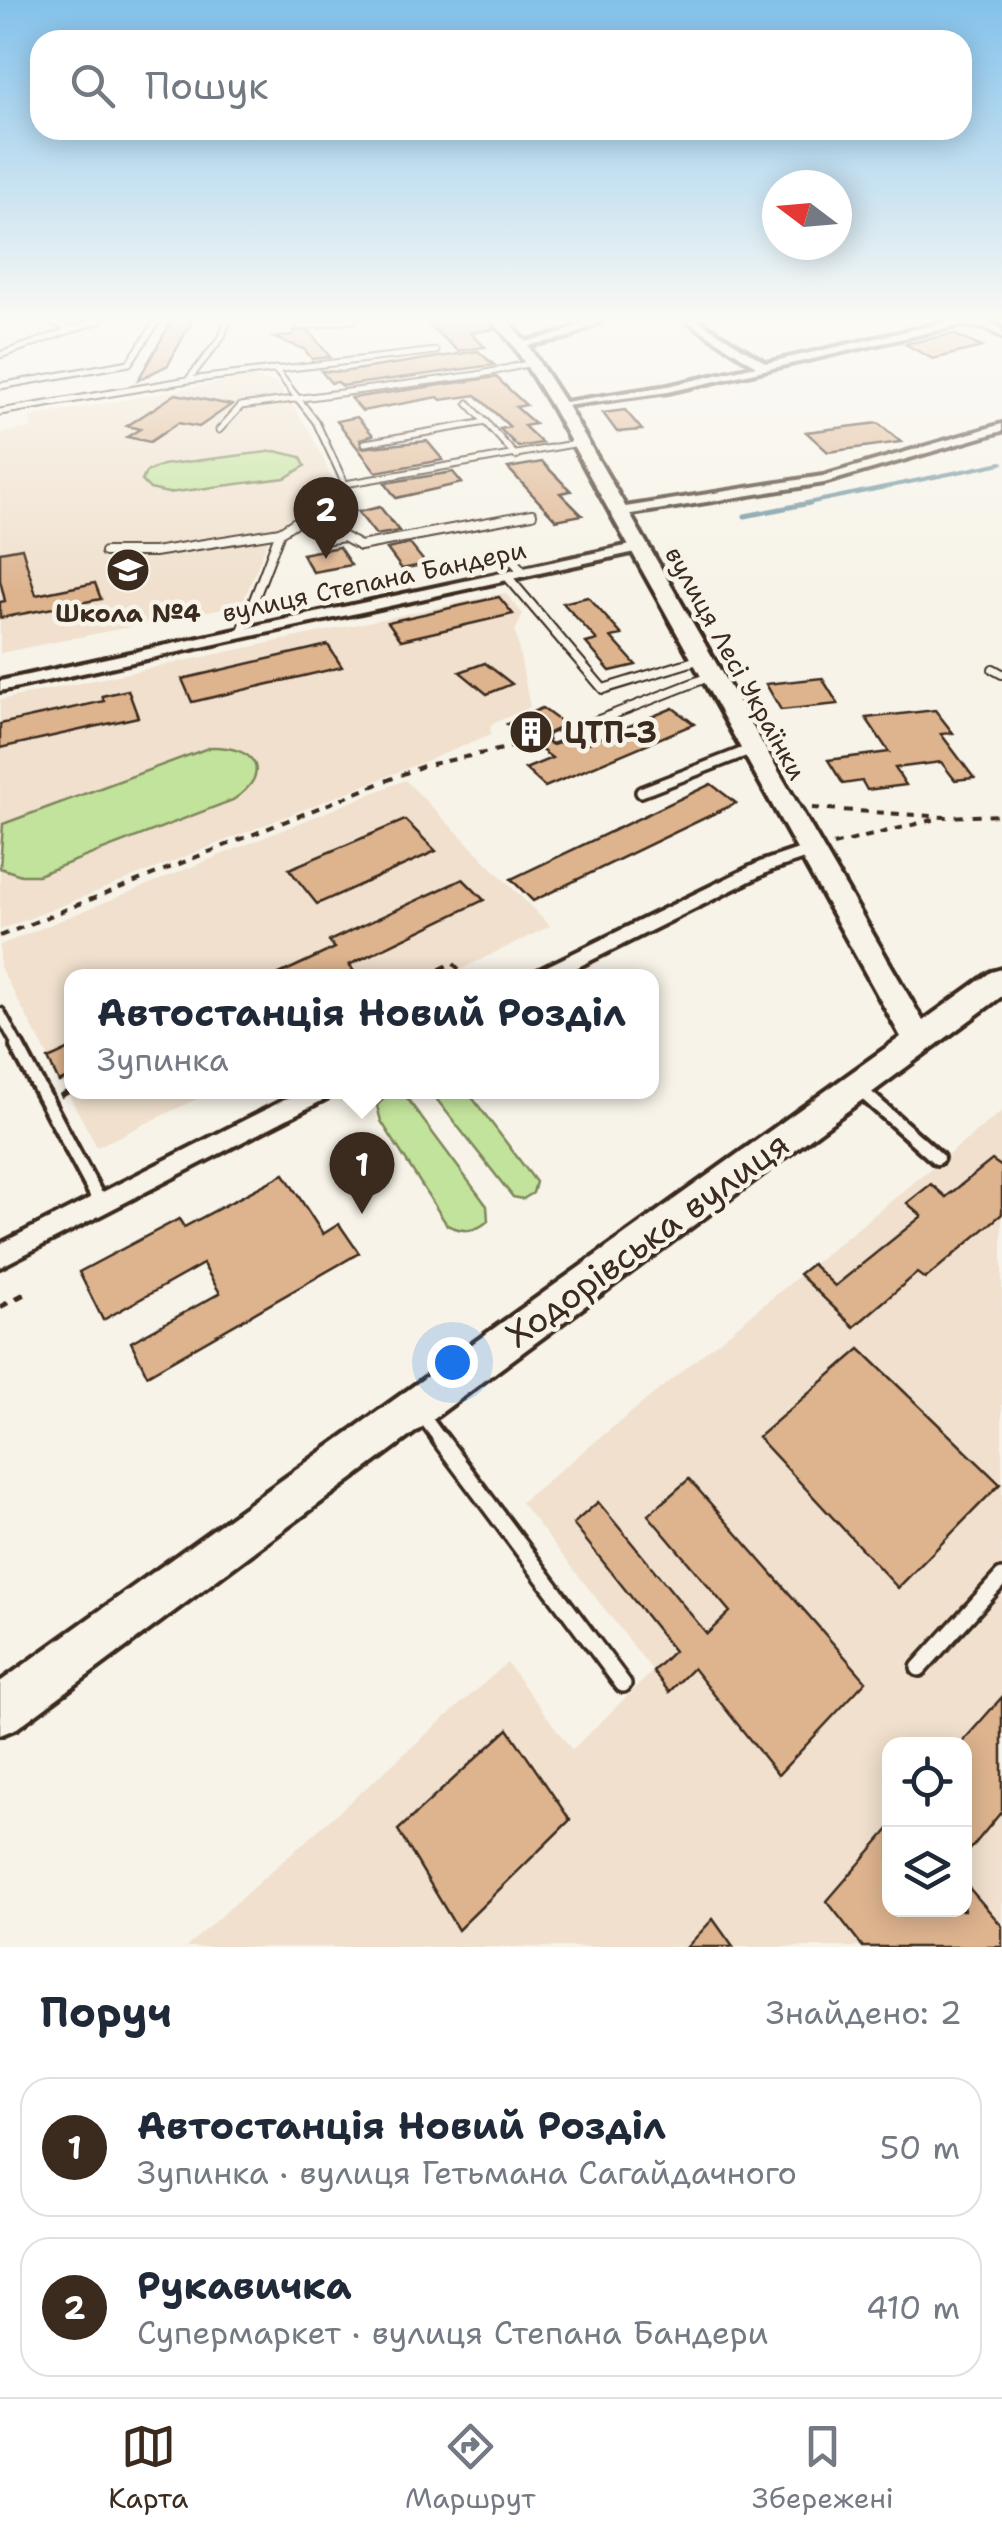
<!DOCTYPE html>
<html lang="uk">
<head>
<meta charset="utf-8">
<style>
  :root { --surface:#fff; --page:#f6f6f7; --text:#1f2937; --muted:#747a83; --line:#e0e1e3; --accent:#3b2a1e }
  body { margin:0; font-family:"Shantell Sans",sans-serif; background:var(--page); color:var(--text) }
  .controls { position:absolute; right:30px; bottom:30px; display:grid; overflow:hidden; border-radius:20px; box-shadow:0 5px 25px #0003 }
  .controls button { width:90px; height:90px; display:grid; place-items:center; padding:0; border:0; border-bottom:2px solid var(--line); background:var(--surface); color:var(--text); font:50px sans-serif }
  .compass { position:absolute; left:762px; top:170px; width:90px; height:90px; border-radius:50%; background:var(--surface); box-shadow:0 5px 25px #0003; rotate:286deg }
  .you { position:absolute; left:452px; top:1362px; width:35px; height:35px; margin:-25px; border:8px solid #fff; border-radius:50%; background:#1a73e8; box-shadow:0 0 0 15px #1a73e833 }
  .badge { display:grid; place-items:center; width:65px; height:65px; border-radius:50%; background:var(--accent); color:#fff; font-size:32px; font-weight:700 }
  .pin { position:absolute; translate:-50% -82px; filter:drop-shadow(0 2px 5px #0008) }
  .pin::after { content:''; position:absolute; top:52px; width:35px; height:30px; background:inherit; clip-path:polygon(0 0,100% 0,50% 100%) }
  .popup { position:absolute; left:64px; top:969px; width:595px; height:130px; box-sizing:border-box; display:grid; place-content:center; border-radius:20px; background:var(--surface); filter:drop-shadow(0 2px 8px #0005); font-size:32px; white-space:nowrap; color:var(--muted) }
  .popup b { font-size:38px; color:var(--text) }
  .popup::after { content:''; position:absolute; left:50%; top:100%; margin-left:-20px; border:20px solid transparent; border-top-color:var(--surface) }
  .list { margin:0; padding:0; list-style:none }
  h2 { display:flex; justify-content:space-between; align-items:center; height:130px; margin:0; padding:0 40px; font-size:42px }
  h2 small { font-size:32px; font-weight:400; color:var(--muted) }
  .list li { display:grid; grid-template-columns:65px 1fr auto; gap:30px; align-items:center; box-sizing:border-box; height:140px; margin:0 20px 20px; padding:0 20px; border:2px solid var(--line); border-radius:30px }
  .list b { display:block; font-size:38px; white-space:nowrap }
  .list p { margin:0; font-size:32px; white-space:nowrap; color:var(--muted) }
  .list em { font-size:32px; font-style:normal; color:var(--muted) }
  .icon { flex:none; width:55px; height:55px; fill:none; stroke:currentColor; stroke-width:2; stroke-linecap:round; stroke-linejoin:round }
  .map { position:relative; flex:none; width:1002px; height:1947px; overflow:hidden }
  .search { position:absolute; background:var(--surface); box-shadow:0 5px 25px #0003; left:30px; right:30px; top:30px; height:110px; display:flex; align-items:center; gap:25px; box-sizing:border-box; padding:0 35px; border-radius:30px; color:var(--muted); font-size:38px }
  .sheet { height:450px; background:var(--surface) }
  nav { display:flex; justify-content:space-around; align-items:center; box-sizing:border-box; height:140px; border-top:2px solid var(--line); background:var(--surface); font-size:28px; color:var(--muted) }
  nav a { display:grid; justify-items:center; gap:5px }
  nav .on { color:var(--accent) }
  .map>svg:first-child { display:block }
</style>
</head>
<body>
<div class="map">
<svg width="1002" height="1947" viewBox="0 0 1002 1947">
  <rect width="100%" height="100%" fill="#f7f3e8"/>
  <filter id="ink" filterUnits="userSpaceOnUse"><feTurbulence type="fractalNoise" baseFrequency=".01" numOctaves="2"/><feDisplacementMap in="SourceGraphic" scale="20" xChannelSelector="R" yChannelSelector="G"/><feConvolveMatrix kernelMatrix="1 2 1 2 8 2 1 2 1" color-interpolation-filters="sRGB"/></filter>
  <g filter="url(#ink)">
    <g fill="#f0e0cd" fill-rule="evenodd">
      <polygon points="251,377 276,383 310,431 335,485 270,536 242,604 0,653 0,433 32,428 30,417"/>
      <polygon points="505,593 523,614 515,631 530,707 490,725 491,735 0,930 0,700"/>
      <polygon points="405,780 550,926 447,976 72,976 72,1092 211,1092 97,1147 0,967 0,945"/>
      <path d="M1002 1111V1947H186L507 1663 572 1750 653 1671 521 1502ZM890 1744H964V1910H890Z"/>
    </g>
    <g fill="#c2e39b" stroke="#7e865c" stroke-width="2.5">
      <polygon points="275,451 301,457 305,466 285,478 168,493 150,489 142,481 146,472 162,465"/>
      <path d="M211 747C254 746 275 772 233 800L38 875H21L0 868 3 824Z"/>
      <polygon points="431,1092 468,1092 536,1182 533,1193 523,1199 513,1197"/>
      <path d="M395 1093 406 1097 487 1206 488 1221C474 1233 463 1232 447 1225L381 1121 377 1106 384 1097Z"/>
    </g>
    <g fill="none" stroke-linecap="round" stroke-linejoin="round">
      <polyline stroke="#6c909b" stroke-width="4" points="798,505 1002,463"/>
      <polyline stroke="#6c909b" stroke-width="5" points="745,516 810,503"/>
    </g>
    <g fill="#deb48f" stroke="#3b2a1e" stroke-width="2.5">
      <polygon points="173,319 193,319 168,365 138,380"/>
      <polygon points="450,319 487,319 494,329 470,333 485,347 458,351 427,323"/>
      <polygon points="294,330 310,332 330,357 312,359 304,349 274,338 293,335"/>
      <polygon points="953,334 982,347 933,359 905,344"/>
      <polygon points="478,351 494,365 342,386 338,382 331,383 321,371 342,372"/>
      <polygon points="496,377 526,405 516,407 535,424 524,426 542,443 518,447 500,429 510,427 476,395 441,400 438,397 362,411 351,398"/>
      <polygon points="176,394 231,405 199,427 178,423 150,442 127,437 140,429 127,426"/>
      <polygon points="625,410 642,430 617,432 603,413"/>
      <polygon points="357,417 373,435 360,439 362,448 427,441 443,460 376,472 337,421"/>
      <polygon points="878,423 901,442 828,452 806,432"/>
      <polygon points="542,462 571,491 560,493 582,515 556,520 508,468"/>
      <polygon points="453,472 462,483 396,498 385,483"/>
      <polygon points="380,507 399,531 376,535 358,512"/>
      <polygon points="410,544 426,564 402,569 387,549"/>
      <polygon points="339,547 351,565 313,572 302,554"/>
      <polygon points="22,548 36,595 95,583 101,599 0,618 0,602 5,601 0,580 0,552"/>
      <polygon points="499,597 513,614 401,640 388,622"/>
      <polygon points="588,597 622,635 611,637 636,665 610,671 586,643 597,640 563,603"/>
      <polygon points="328,645 342,667 192,702 182,679"/>
      <polygon points="485,663 512,684 487,694 460,672"/>
      <polygon points="822,678 838,704 781,710 766,684"/>
      <polygon points="128,690 138,717 0,748 0,724 104,701 102,696"/>
      <polygon points="542,708 565,725 547,734 546,742 553,745 579,736 588,743 673,708 694,724 545,787 525,769 552,758 507,724"/>
      <polygon points="935,710 953,733 941,734 974,778 955,780 941,762 895,768 906,785 867,790 862,781 843,784 828,760 889,752 866,718"/>
      <polygon points="711,784 736,803 533,901 511,879"/>
      <polygon points="405,820 436,851 317,904 289,869"/>
      <polygon points="463,879 484,900 349,965 358,976 275,976 335,948 329,941"/>
      <polygon points="72,1048 72,1076 59,1082 48,1059"/>
      <polygon points="992,1160 1002,1167 1002,1214 925,1279 917,1273 854,1327 799,1274 812,1264 835,1286 922,1216 907,1203 931,1184 946,1197"/>
      <polygon points="284,1174 323,1234 339,1224 359,1253 147,1375 131,1342 220,1293 203,1264 103,1320 79,1272 179,1219 184,1227"/>
      <polygon points="860,1349 1000,1484 898,1588 758,1437"/>
      <polygon points="689,1479 866,1681 778,1775 693,1668 669,1692 653,1671 674,1651 573,1524 598,1502 707,1634 730,1612 648,1515"/>
      <polygon points="1002,1697 1002,1811 964,1857 964,1740"/>
      <polygon points="508,1729 570,1820 458,1930 398,1830"/>
      <polygon points="890,1828 890,1910 964,1910 964,1882 1002,1926 1002,1947 863,1947 827,1901"/>
      <polygon points="713,1919 733,1947 687,1947"/>
    </g>
    <g fill="none" stroke-linecap="round" stroke-linejoin="round">
      <defs>
        <g id="lane-far4">
          <polyline points="45,319 71,330"/>
          <polyline points="300,327 355,319"/>
          <polyline points="0,355 102,319"/>
          <polyline points="275,369 316,422 345,484 338,495 322,505"/>
          <polyline points="188,380 222,337 228,319"/>
          <polyline points="0,386 129,363 159,319"/>
          <polyline points="468,403 516,456"/>
          <polyline points="0,412 188,380 436,351"/>
          <polyline points="219,430 241,406 477,375 532,363"/>
          <polyline points="365,443 486,422"/>
          <polyline points="345,484 579,443"/>
        </g>
        <g id="lane-far3">
          <polyline points="306,515 324,540 344,537 360,546 532,514"/>
          <polyline points="105,552 154,552 280,532"/>
          <polyline points="507,554 523,572"/>
          <polyline points="507,576 603,689 701,659"/>
          <polyline points="242,631 280,532 326,503"/>
          <polyline points="993,669 1002,674"/>
          <polyline points="553,738 711,676"/>
        </g>
        <g id="lane-far2">
          <polyline points="641,792 752,749"/>
          <polyline points="0,1013 19,1048"/>
        </g>
        <g id="lane-far1">
          <polyline points="17,1046 101,1204"/>
          <polyline points="857,1087 937,1158"/>
          <polyline points="420,1412 442,1442"/>
        </g>
        <g id="lane">
          <polyline points="440,1439 623,1684"/>
          <polyline points="919,1668 1002,1577"/>
        </g>
        <g id="street">
          <polygon points="591,319 605,319 569,337 520,347 515,344 562,333"/>
          <polygon points="684,319 696,319 766,363 960,319 989,322 1002,329 1002,337 986,328 961,325 668,392 558,407 552,404 668,386 756,366"/>
          <polygon points="1002,424 1002,431 824,483 619,516 613,512 619,508 823,476"/>
          <polygon points="640,543 647,547 645,550 0,691 0,681"/>
          <polygon points="810,845 819,851 816,855 772,870 560,976 534,976 537,971 760,862"/>
          <polygon points="300,1092 330,1092 327,1098 0,1267 0,1244"/>
        </g>
        <polygon id="secondary" points="491,319 506,319 525,341 566,404 923,1021 991,972 1002,969 1002,996 17,1728 0,1735 0,1682 901,1037 550,404 514,346"/>
      </defs>
      <use href="#lane-far4" stroke="#3b2a1e" stroke-width="9"/>
      <use href="#lane-far3" stroke="#3b2a1e" stroke-width="12"/>
      <use href="#lane-far2" stroke="#3b2a1e" stroke-width="16"/>
      <use href="#lane-far1" stroke="#3b2a1e" stroke-width="20"/>
      <use href="#lane" stroke="#3b2a1e" stroke-width="22"/>
      <use href="#street" stroke="#3b2a1e" stroke-width="8"/>
      <use href="#secondary" stroke="#3b2a1e" stroke-width="8"/>
      <polyline stroke="#3b2a1e" stroke-width="2.5" stroke-dasharray="4 4" stroke-linecap="butt" points="533,743 540,741"/>
      <g stroke="#3b2a1e" stroke-width="4" stroke-dasharray="8 8" stroke-linecap="butt">
        <polyline points="812,808 945,817 1002,815"/>
        <polyline points="833,845 940,818"/>
        <polyline points="0,936 423,766 540,741"/>
        <polyline points="425,976 453,963 465,976"/>
      </g>
      <g stroke="#3b2a1e" stroke-width="5" stroke-dasharray="9 9" stroke-linecap="butt">
        <polyline points="60,1096 72,1090"/>
        <polyline points="0,1307 30,1291"/>
      </g>
      <use href="#lane-far4" stroke="#f7f3e8" stroke-width="5"/>
      <use href="#lane-far3" stroke="#f7f3e8" stroke-width="8"/>
      <use href="#lane-far2" stroke="#f7f3e8" stroke-width="9"/>
      <use href="#lane-far1" stroke="#f7f3e8" stroke-width="12"/>
      <use href="#lane" stroke="#f7f3e8" stroke-width="15"/>
      <use href="#street" fill="#f7f3e8" fill-rule="evenodd"/>
      <use href="#secondary" fill="#f7f3e8" fill-rule="evenodd"/>
    </g>
  </g>
  <linearGradient id="sky" x2="0" y2="1"><stop stop-color="#83c1eb"/><stop offset="0.54" stop-color="#fbfaf5"/><stop offset="1" stop-color="#fbfaf5" stop-opacity="0"/></linearGradient>
  <rect width="1002" height="592" fill="url(#sky)"/>
  <defs>
    <symbol id="school-disc" viewBox="-11 -11 22 22"><circle r="9.5" fill="#3b2a1e" stroke="#f7f3e8"/><path d="M0-5L7-2L0 1L-7-2ZM-4 1L0 2.5L4 1V4Q0 6-4 4Z" fill="#fff"/></symbol>
    <symbol id="building-disc" viewBox="-11 -11 22 22"><circle r="9.5" fill="#3b2a1e" stroke="#f7f3e8"/><path d="M-4-6H4V6H1V3H-1V6H-4ZM-2.5-4.3h1.7v1.8h-1.7ZM.8-4.3h1.7v1.8H.8ZM-2.5-1h1.7V.8h-1.7ZM.8-1h1.7V.8H.8Z" fill="#fff"/></symbol>
  </defs>
  <g fill-rule="evenodd">
    <use href="#school-disc" x="103" y="545" width="50" height="50"/>
    <use href="#building-disc" x="506" y="707" width="50" height="50"/>
  </g>
  <g text-anchor="middle" dominant-baseline="central" stroke-width="9" stroke-linejoin="round" paint-order="stroke">
    <g font-size="25" fill="#3b2a1e" stroke="#f7f3e8">
      <text transform="translate(374 581) rotate(-12)">вулиця Степана Бандери</text>
      <text transform="translate(736 663) rotate(61)">вулиця Лесі Українки</text>
    </g>
    <g font-size="25" font-weight="bold" fill="#3b2a1e" stroke="#f7f3e8">
      <text x="128" y="613">Школа №4</text>
    </g>
    <g font-size="30" font-weight="bold" fill="#3b2a1e" stroke="#f7f3e8" text-anchor="start">
      <text x="564" y="732">ЦТП-3</text>
    </g>
    <g font-size="35" fill="#3b2a1e" stroke="#f7f3e8">
      <text transform="translate(647 1239) rotate(-36)">Ходорівська вулиця</text>
    </g>
  </g>
</svg>
<div class="controls">
<button><svg class="icon" aria-label="locate" viewBox="0 0 24 24"><circle cx="12" cy="12" r="6"/><path d="M12 2v4M12 18v4M2 12h4M18 12h4"/></svg></button>
<button><svg class="icon" aria-label="layers" viewBox="0 0 24 24"><path d="M12 4l9 5-9 5-9-5zM3 14l9 5 9-5"/></svg></button>
</div>
<svg class="compass" viewBox="-18 -18 36 36"><path d="M0-13l5 13h-10z" fill="#e53935"/><path d="M0 13l5-13h-10z" fill="#747a83"/></svg>
<div class="you"></div>
<div class="pin badge" style="left:362px;top:1214px">1</div>
<div class="popup"><b>Автостанція Новий Розділ</b>Зупинка</div>
<div class="pin badge" style="left:326px;top:559px">2</div>
<div class="search"><svg class="icon" aria-label="search" viewBox="0 0 24 24"><circle cx="10" cy="10" r="6"/><path d="M15 15l6 6"/></svg>Пошук</div>
</div>
<section class="sheet">
<h2>Поруч<small>Знайдено: 2</small></h2>
<ul class="list">
<li><span class="badge">1</span><div><b>Автостанція Новий Розділ</b><p>Зупинка · вулиця Гетьмана Сагайдачного</p></div><em>50 m</em></li>
<li><span class="badge">2</span><div><b>Рукавичка</b><p>Супермаркет · вулиця Степана Бандери</p></div><em>410 m</em></li>
</ul>
</section>
<nav>
<a class="on"><svg class="icon" aria-label="map" viewBox="0 0 24 24"><path d="M3 6l6-2 6 2 6-2v14l-6 2-6-2-6 2zM9 4v14M15 6v14"/></svg>Карта</a>
<a><svg class="icon" aria-label="directions" viewBox="0 0 24 24"><path d="M12 3l9 9-9 9-9-9zM9 14v-3h6M13 9l2 2-2 2"/></svg>Маршрут</a>
<a><svg class="icon" aria-label="saved" viewBox="0 0 24 24"><path d="M7 4h10v16l-5-4-5 4z"/></svg>Збережені</a>
</nav>
</body>
</html>
